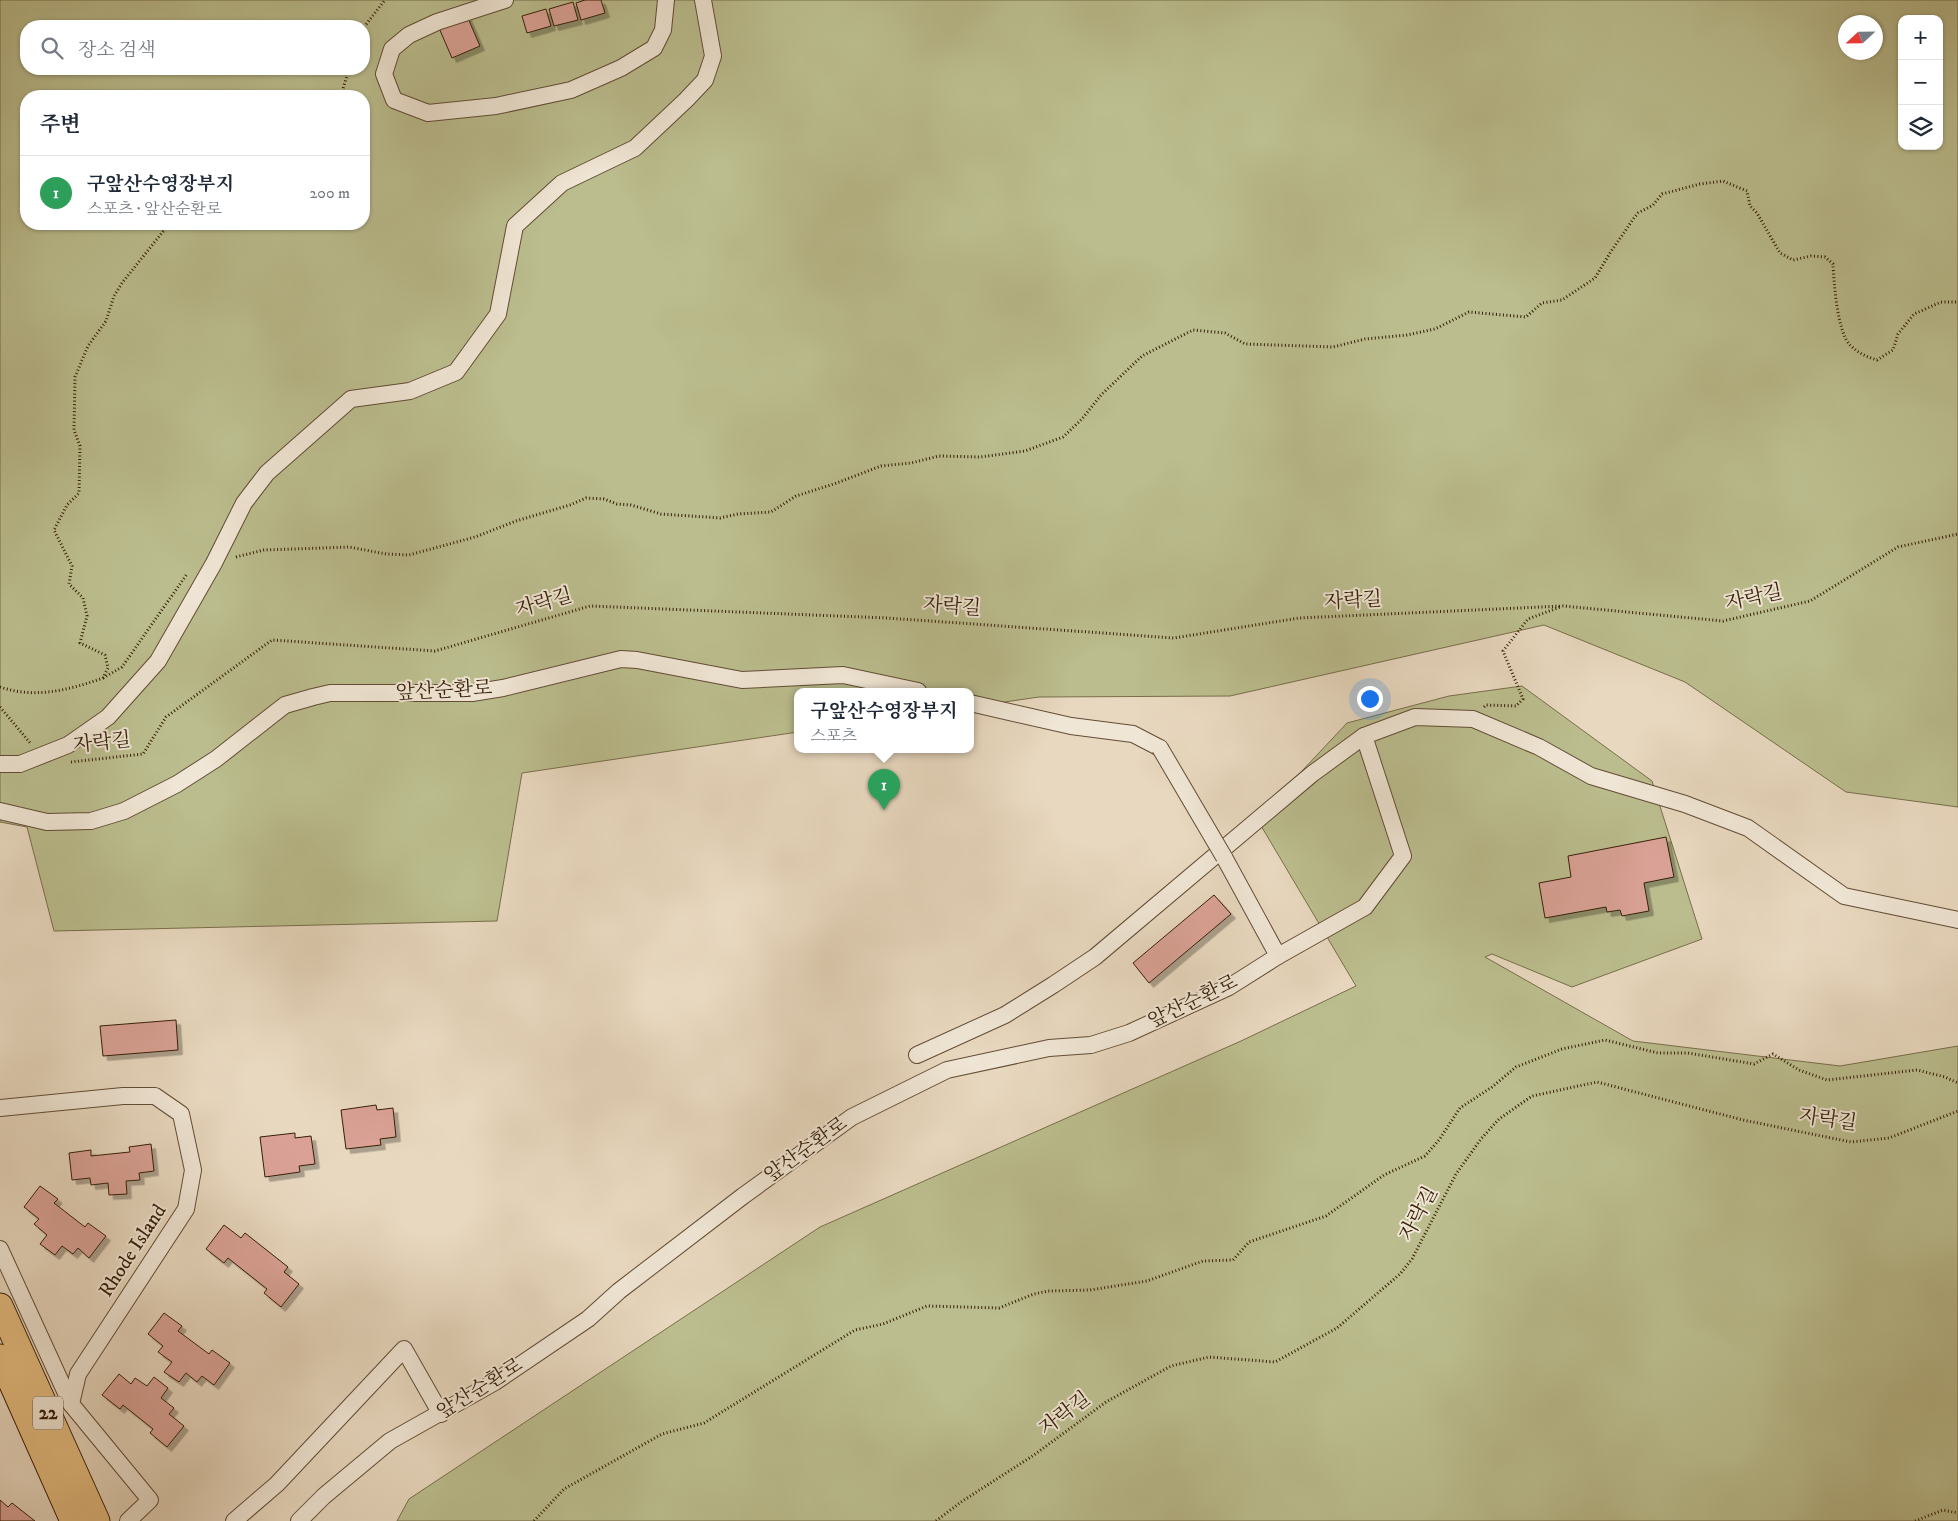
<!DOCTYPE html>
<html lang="ko">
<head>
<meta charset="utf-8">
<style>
  :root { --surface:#fff; --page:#f2f2f3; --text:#1f2937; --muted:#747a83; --line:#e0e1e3; --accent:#8f2418 }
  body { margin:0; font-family:"IM FELL DW Pica","Noto Serif KR",serif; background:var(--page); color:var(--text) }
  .controls { position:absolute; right:15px; top:15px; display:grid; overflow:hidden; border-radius:10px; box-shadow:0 1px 4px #0004 }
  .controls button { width:45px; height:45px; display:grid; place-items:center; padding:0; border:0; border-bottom:1px solid var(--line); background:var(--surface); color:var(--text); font:25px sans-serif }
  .compass { position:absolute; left:1838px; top:15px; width:45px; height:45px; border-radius:50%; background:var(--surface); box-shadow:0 1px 4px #0004; rotate:248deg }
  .you { position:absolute; left:1369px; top:698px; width:18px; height:18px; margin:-12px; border:4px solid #fff; border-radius:50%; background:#1a73e8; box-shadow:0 0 0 8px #1a73e833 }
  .badge { display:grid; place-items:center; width:32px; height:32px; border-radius:50%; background:var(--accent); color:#fff; font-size:16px; font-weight:700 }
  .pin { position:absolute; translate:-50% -41px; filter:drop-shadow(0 1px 2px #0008) }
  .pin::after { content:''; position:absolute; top:26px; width:18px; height:15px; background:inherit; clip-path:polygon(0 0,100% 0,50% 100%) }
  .popup { position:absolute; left:794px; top:688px; width:180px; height:65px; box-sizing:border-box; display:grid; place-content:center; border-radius:10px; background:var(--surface); filter:drop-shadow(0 1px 4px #0005); font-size:16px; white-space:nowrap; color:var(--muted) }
  .popup b { font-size:19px; color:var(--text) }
  .popup::after { content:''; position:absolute; left:50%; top:100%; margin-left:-10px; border:10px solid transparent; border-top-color:var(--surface) }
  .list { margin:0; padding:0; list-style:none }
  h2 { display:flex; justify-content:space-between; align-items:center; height:65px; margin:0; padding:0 20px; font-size:21px }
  h2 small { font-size:16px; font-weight:400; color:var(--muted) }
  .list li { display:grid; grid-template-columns:32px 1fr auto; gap:15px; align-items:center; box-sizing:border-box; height:75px; padding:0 20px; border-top:1px solid var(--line) }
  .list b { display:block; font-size:19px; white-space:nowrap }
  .list p { margin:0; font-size:16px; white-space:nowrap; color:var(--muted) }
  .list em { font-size:16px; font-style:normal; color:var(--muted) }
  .icon { flex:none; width:28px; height:28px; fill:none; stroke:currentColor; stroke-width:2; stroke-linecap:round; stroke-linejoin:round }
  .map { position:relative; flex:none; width:1958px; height:1521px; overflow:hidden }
  .search { position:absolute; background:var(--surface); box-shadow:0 1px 4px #0004; left:20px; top:20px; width:350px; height:55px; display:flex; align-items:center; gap:12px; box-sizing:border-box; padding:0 18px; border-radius:20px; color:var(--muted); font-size:19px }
  .panel { position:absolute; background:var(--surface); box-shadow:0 1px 4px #0004; left:20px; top:90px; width:350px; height:140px; border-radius:20px }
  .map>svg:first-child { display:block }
</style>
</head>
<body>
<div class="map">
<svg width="1958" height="1521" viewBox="0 0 1958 1521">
  <defs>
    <filter id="shadow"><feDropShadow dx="4.5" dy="4.5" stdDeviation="0" flood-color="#0004"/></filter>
  </defs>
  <rect width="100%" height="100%" fill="#e8d8bf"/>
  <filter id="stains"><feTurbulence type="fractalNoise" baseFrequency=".004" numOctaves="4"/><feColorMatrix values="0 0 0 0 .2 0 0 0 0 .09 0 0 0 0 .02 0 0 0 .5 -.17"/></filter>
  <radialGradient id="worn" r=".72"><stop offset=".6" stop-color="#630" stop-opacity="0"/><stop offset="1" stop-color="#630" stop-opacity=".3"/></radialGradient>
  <g fill="#bbbd8e" stroke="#786e4a" fill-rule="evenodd">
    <path d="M0 0H1958V807L1846 792 1685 682 1544 625 1230 696 1039 697 970 707V691H798V732L522 773 497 921 54 931 27 827 0 822ZM1902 19H1939V146H1902ZM1846 22H1876V52H1846ZM26 26H364V69H26ZM26 96H364V224H26Z"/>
    <polygon points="1522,686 1652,781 1702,939 1572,987 1492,954 1485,957 1633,1041 1840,1066 1958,1046 1958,1521 397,1521 409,1499 820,1227 1241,1041 1356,986 1257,819 1347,723 1449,696"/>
  </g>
  <g fill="#daa296" stroke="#361e07" filter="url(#shadow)">
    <polygon points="585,0 601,0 605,13 581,20 576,3"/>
    <polygon points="573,2 578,20 554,26 549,9"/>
    <polygon points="546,9 551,26 527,33 522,16"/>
    <polygon points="467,16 480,46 452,58 439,28"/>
    <polygon points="1666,837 1674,877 1644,883 1649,911 1622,916 1620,910 1607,912 1606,907 1545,918 1539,883 1571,877 1568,856"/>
    <polygon points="1214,895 1231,914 1149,983 1133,963"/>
    <polygon points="176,1020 178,1050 103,1056 100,1026"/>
    <polygon points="376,1105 377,1110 393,1108 396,1137 380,1139 381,1145 346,1149 341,1110"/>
    <polygon points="295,1133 295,1138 311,1136 315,1164 299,1166 300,1172 265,1177 260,1137"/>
    <polygon points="151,1144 154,1171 139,1173 140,1180 126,1181 127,1194 109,1195 108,1183 91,1185 90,1178 72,1180 69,1153 91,1150 91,1156 130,1152 129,1147"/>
    <polygon points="40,1186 58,1199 54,1203 85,1227 88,1223 106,1236 89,1258 78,1248 73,1254 62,1246 55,1255 40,1244 47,1235 34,1224 39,1219 24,1207"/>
    <polygon points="224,1225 241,1238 245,1233 288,1267 284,1272 299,1284 281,1307 264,1293 267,1289 228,1258 224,1263 206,1249"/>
    <polygon points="164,1313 182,1326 178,1331 209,1354 212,1350 230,1363 214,1385 202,1376 197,1382 186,1373 179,1382 164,1372 172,1362 158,1352 163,1346 148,1334"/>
    <polygon points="119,1374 131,1384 135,1378 147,1386 154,1377 168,1388 161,1398 174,1408 169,1414 184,1426 167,1447 150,1433 153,1429 123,1405 120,1409 102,1395"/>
    <polygon points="0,1500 8,1507 12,1503 35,1521 0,1521"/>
  </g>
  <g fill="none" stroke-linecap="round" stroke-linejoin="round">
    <defs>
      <g id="minor">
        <polyline points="505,0 437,22 409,35 392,49 384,74 394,100 428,113 496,106 571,90 621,68 654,48 663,30 666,0"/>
        <polyline points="970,703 1071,726 1133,734 1160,748"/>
        <polyline points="0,764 20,764 68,745 108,717 158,661 214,563 244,503 267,473 351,399 410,391 456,372 498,314 515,226 562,183 635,148 686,100 705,80 713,56 703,0"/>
        <polyline points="0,811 47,822 91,821 124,811 177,784 216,759 285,705 313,697 330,693 472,693 503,688 621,659 637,660 742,680 843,675 918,691"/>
        <polyline points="1278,956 1365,907 1403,856 1364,736 1415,717 1473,719 1539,747 1591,776 1685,804 1748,828 1844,896 1958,920"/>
        <polyline points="917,1055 1005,1015 1053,985 1095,957 1312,774 1364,736"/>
        <polyline points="0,1108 123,1096 155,1096 181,1114 193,1170 186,1209 78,1374 71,1404 150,1500 128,1521"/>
        <polyline points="0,1249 71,1404"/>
        <polyline points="234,1521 277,1484 404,1349 441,1414"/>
        <polyline points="299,1521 324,1496 390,1441 495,1382 588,1319 619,1291 743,1196 852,1117 947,1070 1049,1048 1091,1045 1129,1033 1229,987 1278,956 1224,857"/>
      </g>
      <g id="highway">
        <polyline points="0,1306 97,1521"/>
        <polyline points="0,1357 73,1521"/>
      </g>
    </defs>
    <use href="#minor" stroke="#624c35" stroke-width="18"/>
    <use href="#highway" stroke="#361e07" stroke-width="27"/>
    <g stroke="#361e07" stroke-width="3" stroke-dasharray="1 2.5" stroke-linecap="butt">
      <polyline points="364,27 385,0"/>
      <polyline points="337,96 342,92 349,69"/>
      <path d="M236 557 264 550 349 547 386 554 409 555 475 537 516 521 570 505 586 498 604 499 617 504 631 505 661 514 720 518 738 514 771 512 796 496 834 484 881 466 911 463 939 456 980 457 1025 451 1063 437 1082 419 1101 395 1142 356 1193 330 1225 333 1245 344 1333 347 1365 339 1407 335 1435 329 1469 312 1526 317 1542 303 1562 300 1595 278 1610 253 1634 218 1638 213 1653 205 1662 194 1700 184 1723 181 1747 191 1750 206 1757 213 1780 253 1793 260 1811 256 1825 257 1833 264C1834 283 1837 331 1850 345 1858 353 1867 357 1877 360L1893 350 1898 334 1914 314 1941 302H1958"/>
      <polyline points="103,678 122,667 187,574"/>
      <path d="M0 687C35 699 69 690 103 678L108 668 105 655 80 643 87 616 83 598 69 584 72 566 54 530 67 505 79 493 80 446 74 430 75 377 88 346 106 321 114 296 122 283 169 224"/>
      <polyline points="0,707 31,744"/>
      <polyline points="1484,707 1486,705 1516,706 1523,699 1503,651 1528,619 1560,607"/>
      <polyline points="71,762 143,754 166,717 272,640 435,651 590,606 887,618 1174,638 1299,618 1563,606 1723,621 1810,601 1898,547 1958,534"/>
      <polyline points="534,1521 564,1489 662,1434 704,1423 855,1330 883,1324 927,1306 999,1308 1034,1294 1048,1291 1090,1290 1147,1281 1203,1261 1233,1260 1249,1242 1326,1216 1384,1175 1425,1156 1439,1140 1460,1108 1492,1087 1516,1067 1562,1049 1605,1040 1658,1053 1688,1053 1754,1064 1773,1054 1799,1070 1827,1080 1917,1070 1945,1077 1958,1083"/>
      <polyline points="936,1521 961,1502 1034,1455 1106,1402 1171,1366 1209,1357 1275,1362 1337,1328 1400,1274 1412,1259 1456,1174 1481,1139 1499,1119 1532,1096 1597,1082 1743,1120 1851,1142 1889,1138 1958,1111"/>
      <polyline points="1915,1521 1943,1510 1958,1513"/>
    </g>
    <use href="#minor" stroke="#f0e6d5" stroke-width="16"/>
    <use href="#highway" stroke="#e4bc80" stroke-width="25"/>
    <defs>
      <polyline id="minor-bridge" points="1160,748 1224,857"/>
    </defs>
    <use href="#minor-bridge" stroke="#624c35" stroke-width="18" stroke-linecap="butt"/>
    <use href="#minor-bridge" stroke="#f0e6d5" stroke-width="16"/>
  </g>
  <g text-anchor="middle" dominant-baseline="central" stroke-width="4" stroke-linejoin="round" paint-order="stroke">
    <rect fill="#f0e6d5" stroke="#6e5a45" stroke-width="1" x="33" y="1396.5" width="30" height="33" rx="4"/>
    <g font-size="19" font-weight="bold" fill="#361e07">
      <text x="48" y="1413">22</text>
    </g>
    <g font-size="20" fill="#361e07" stroke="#f0e6d5">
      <text transform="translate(1754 598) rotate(-12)">자락길</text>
      <text transform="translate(1353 601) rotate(-3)">자락길</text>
      <text transform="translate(544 603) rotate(-16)">자락길</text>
      <text transform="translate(952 607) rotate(4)">자락길</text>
      <text transform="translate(444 691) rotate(-3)">앞산순환로</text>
      <text transform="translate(102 743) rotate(-6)">자락길</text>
      <text transform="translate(1193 1002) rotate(-26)">앞산순환로</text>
      <text transform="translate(1828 1120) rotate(8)">자락길</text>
      <text transform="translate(806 1150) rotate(-36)">앞산순환로</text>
      <text transform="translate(1419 1214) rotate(-62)">자락길</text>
      <text transform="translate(133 1251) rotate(-57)">Rhode Island</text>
      <text transform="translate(480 1389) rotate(-32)">앞산순환로</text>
      <text transform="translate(1065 1414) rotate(-37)">자락길</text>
    </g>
  </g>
  <rect width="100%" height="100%" filter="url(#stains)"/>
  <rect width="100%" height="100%" fill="url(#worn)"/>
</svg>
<div class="controls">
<button>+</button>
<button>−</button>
<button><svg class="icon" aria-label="layers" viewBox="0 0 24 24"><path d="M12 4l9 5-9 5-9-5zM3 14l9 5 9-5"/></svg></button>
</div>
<svg class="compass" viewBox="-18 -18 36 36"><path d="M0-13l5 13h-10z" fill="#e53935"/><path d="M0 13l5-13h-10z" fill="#747a83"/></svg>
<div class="you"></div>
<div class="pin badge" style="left:884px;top:810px;background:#2e9e5b">1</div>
<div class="popup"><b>구앞산수영장부지</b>스포츠</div>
<div class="search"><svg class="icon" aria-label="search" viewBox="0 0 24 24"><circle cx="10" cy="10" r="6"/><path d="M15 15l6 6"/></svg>장소 검색</div>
<section class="panel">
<h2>주변<small></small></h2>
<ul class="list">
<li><span class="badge" style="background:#2e9e5b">1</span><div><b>구앞산수영장부지</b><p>스포츠 · 앞산순환로</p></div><em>200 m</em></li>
</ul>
</section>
</div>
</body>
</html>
